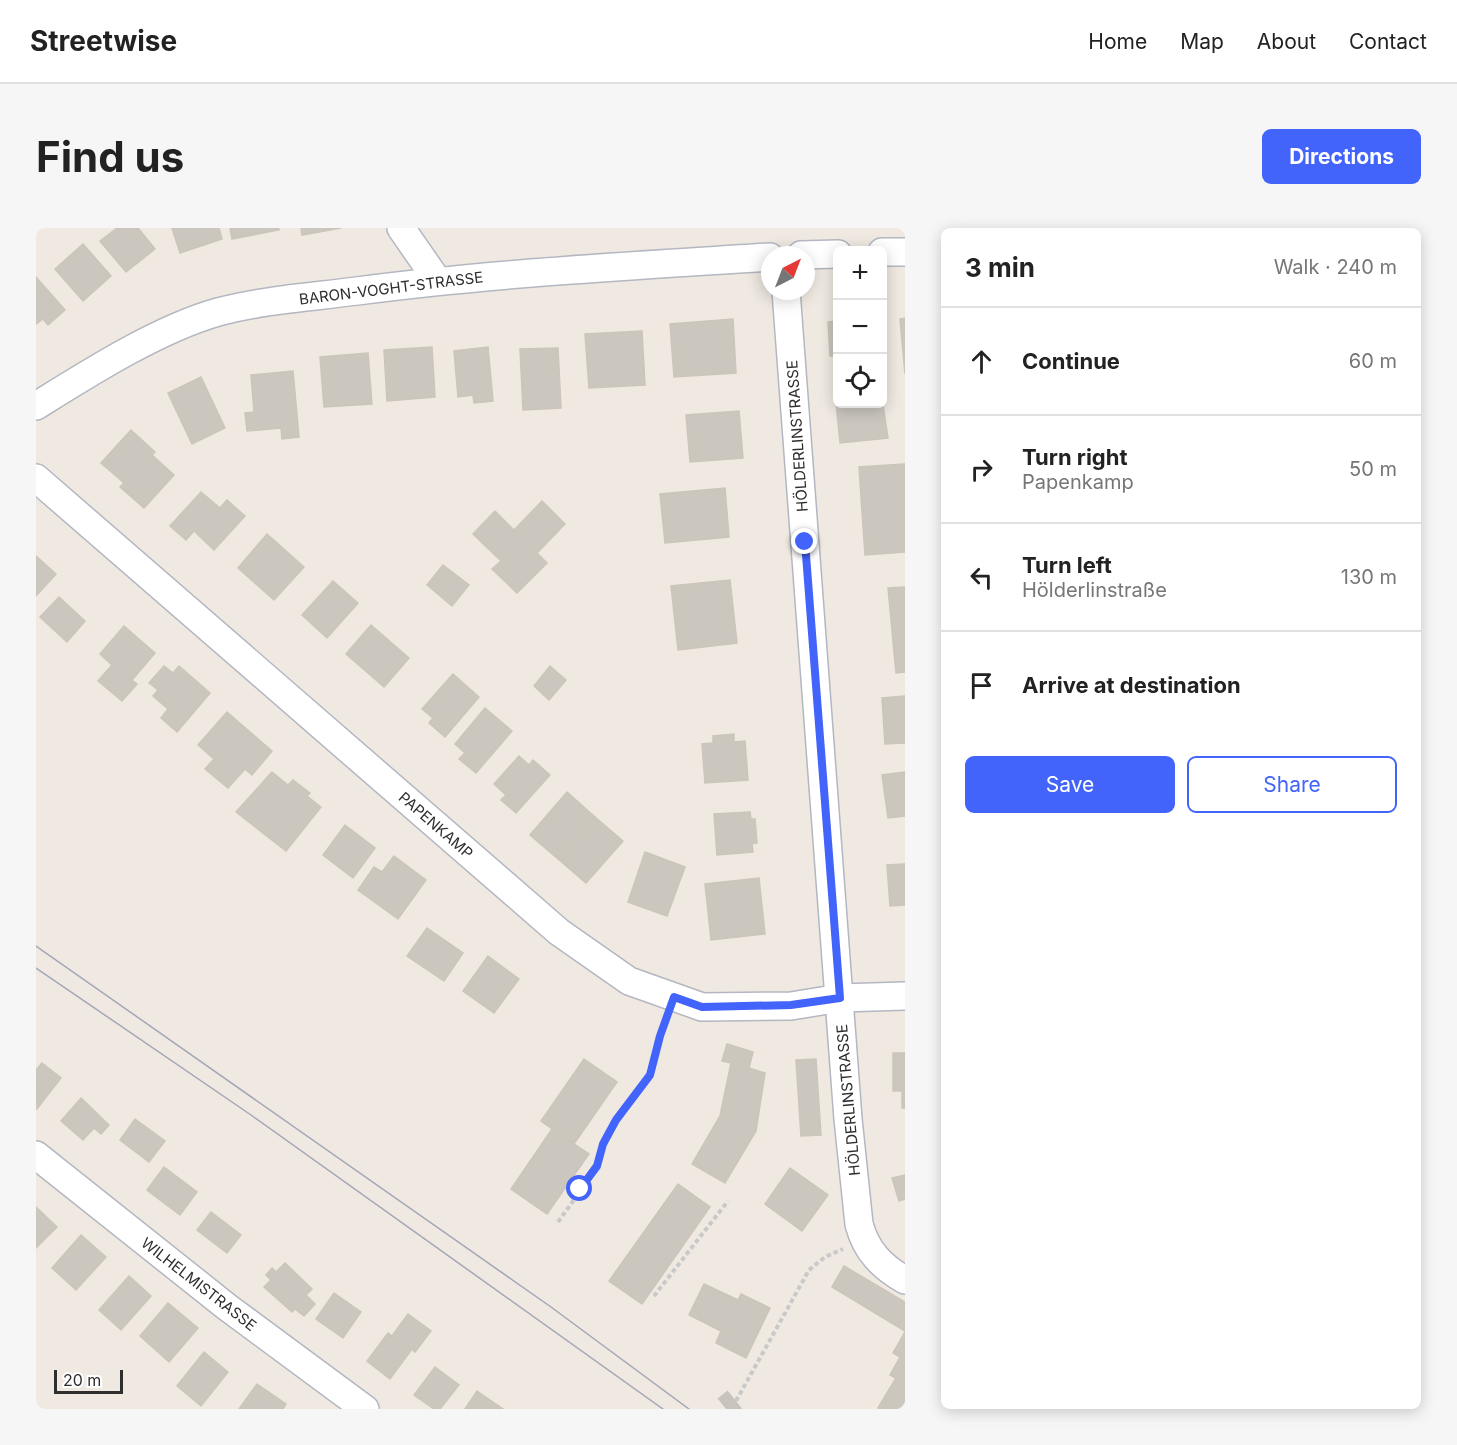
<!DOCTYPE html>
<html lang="en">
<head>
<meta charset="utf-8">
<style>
  :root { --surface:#fff; --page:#f6f6f6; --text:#222; --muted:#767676; --line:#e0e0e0; --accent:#4264fb }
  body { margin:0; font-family:Inter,sans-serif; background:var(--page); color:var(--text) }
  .controls { position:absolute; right:18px; top:18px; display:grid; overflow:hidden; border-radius:9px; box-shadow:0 3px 15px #0003 }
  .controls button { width:54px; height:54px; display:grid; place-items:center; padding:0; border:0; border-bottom:2px solid var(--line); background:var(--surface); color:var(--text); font:30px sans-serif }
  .compass { position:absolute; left:725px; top:18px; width:54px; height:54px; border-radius:50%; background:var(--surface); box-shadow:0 3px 15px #0003; rotate:42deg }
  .scale { position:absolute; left:18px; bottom:15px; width:69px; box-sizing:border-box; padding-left:6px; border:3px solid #2e2e2e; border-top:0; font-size:16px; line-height:21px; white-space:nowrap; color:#2e2e2e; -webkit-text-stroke:4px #fff; paint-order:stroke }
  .stop { position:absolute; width:18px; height:18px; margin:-14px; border:4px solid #4264fb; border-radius:50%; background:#fff }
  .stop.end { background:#4264fb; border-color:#fff; box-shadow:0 2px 6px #0008 }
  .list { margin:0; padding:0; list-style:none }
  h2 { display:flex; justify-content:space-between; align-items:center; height:78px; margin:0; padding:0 24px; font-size:26px }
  h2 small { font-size:20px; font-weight:400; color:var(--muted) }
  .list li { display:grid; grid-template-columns:39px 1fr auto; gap:18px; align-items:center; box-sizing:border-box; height:108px; padding:0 24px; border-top:2px solid var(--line) }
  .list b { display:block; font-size:22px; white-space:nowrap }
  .list p { margin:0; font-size:20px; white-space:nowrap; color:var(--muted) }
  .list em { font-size:20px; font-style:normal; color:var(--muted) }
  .actions { display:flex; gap:12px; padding:18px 24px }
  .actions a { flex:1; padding:14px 0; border:2px solid var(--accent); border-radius:9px; text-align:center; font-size:21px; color:var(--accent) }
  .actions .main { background:var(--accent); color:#fff }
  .icon { flex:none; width:33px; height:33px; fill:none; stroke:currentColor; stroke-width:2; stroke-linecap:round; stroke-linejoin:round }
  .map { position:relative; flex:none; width:869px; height:1181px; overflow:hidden; border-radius:9px }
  header { display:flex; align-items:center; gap:36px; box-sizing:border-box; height:84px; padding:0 30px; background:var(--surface); border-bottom:2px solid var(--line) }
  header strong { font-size:28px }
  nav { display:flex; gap:33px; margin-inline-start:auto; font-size:21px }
  .intro { display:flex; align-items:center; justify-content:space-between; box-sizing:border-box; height:144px; padding:0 36px }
  h1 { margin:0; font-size:42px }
  .button { padding:15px 27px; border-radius:9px; background:var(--accent); color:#fff; font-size:21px; font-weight:700 }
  main { display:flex; gap:36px; padding:0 36px }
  aside { flex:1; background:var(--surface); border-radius:9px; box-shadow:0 3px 15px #0003 }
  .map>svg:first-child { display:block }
</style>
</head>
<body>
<header>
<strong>Streetwise</strong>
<nav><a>Home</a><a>Map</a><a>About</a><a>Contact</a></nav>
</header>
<div class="intro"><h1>Find us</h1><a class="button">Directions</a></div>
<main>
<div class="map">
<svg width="869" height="1181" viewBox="0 0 869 1181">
  <rect width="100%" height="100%" fill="#efe9e1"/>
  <g fill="#cbc7bf" stroke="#cbc5ba" stroke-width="1.5">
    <polygon points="81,0 102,0 119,21 90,44 64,13"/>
    <polygon points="136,0 183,0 186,11 144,25"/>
    <polygon points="194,0 243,0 243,2 196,11"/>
    <polygon points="265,0 305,0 266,7"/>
    <polygon points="47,16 75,48 47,73 19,41"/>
    <polygon points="0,49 29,82 12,97 7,91 0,96"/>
    <polygon points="869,90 869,146 864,91"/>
    <polygon points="697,91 700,145 638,149 634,96"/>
    <polygon points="802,93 802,128 794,128 792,94"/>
    <polygon points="606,103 609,157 553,160 549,106"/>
    <polygon points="396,119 399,169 351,173 348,122"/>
    <polygon points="452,119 457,173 438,175 437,167 422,169 418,123"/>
    <polygon points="522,120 525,180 487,182 484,121"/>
    <polygon points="332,125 336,176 288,179 284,129"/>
    <polygon points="257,143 263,209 246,211 245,200 211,203 209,185 218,184 215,147"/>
    <polygon points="165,149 189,200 156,216 132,165"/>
    <polygon points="846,170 852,210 804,215 800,174 846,176"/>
    <polygon points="703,183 707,230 654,234 650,187"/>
    <polygon points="95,202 119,224 116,227 138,247 108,280 84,259 88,255 65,235"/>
    <polygon points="869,236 869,324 829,327 823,239"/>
    <polygon points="689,260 693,309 629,315 624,266"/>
    <polygon points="165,264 184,280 191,272 209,288 178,322 158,303 150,312 134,298"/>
    <polygon points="506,273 529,296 501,325 511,335 481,365 456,341 465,333 437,306 459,283 478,302"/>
    <polygon points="231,306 268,339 238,372 202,340"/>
    <polygon points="0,328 20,346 0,368"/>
    <polygon points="407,337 433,357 416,378 391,357"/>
    <polygon points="694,352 701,415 642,422 635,358"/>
    <polygon points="297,353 322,375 291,410 266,387"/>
    <polygon points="869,359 869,444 860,445 852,360"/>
    <polygon points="23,369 49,393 31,414 4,389"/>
    <polygon points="335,397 373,430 348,459 310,426"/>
    <polygon points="88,398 119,425 96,452 101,456 86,473 62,453 76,437 64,426"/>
    <polygon points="128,438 137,445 143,438 174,465 141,504 125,490 132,481 117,468 122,462 113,455"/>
    <polygon points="514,438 530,452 513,472 498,458"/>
    <polygon points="417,446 443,469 409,509 393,495 397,490 386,481"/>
    <polygon points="869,468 869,515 849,516 846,470"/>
    <polygon points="449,480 476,503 440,545 423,531 429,525 419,516"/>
    <polygon points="191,484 236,523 216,547 209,541 192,560 169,541 178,531 162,517"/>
    <polygon points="698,506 698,514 709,513 712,552 669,555 666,516 677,515 677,508"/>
    <polygon points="483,528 493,537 497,532 514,547 480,585 465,572 470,567 458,556"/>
    <polygon points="236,544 252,557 257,552 274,565 271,568 285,579 250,623 200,584"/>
    <polygon points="869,544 869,588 852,590 846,547"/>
    <polygon points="531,564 559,589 522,631 494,607"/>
    <polygon points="714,584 715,591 719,591 721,615 716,616 717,624 681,627 678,586"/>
    <polygon points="559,589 587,613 550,655 522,631"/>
    <polygon points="309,597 339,620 317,650 287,627"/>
    <polygon points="609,624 649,639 631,688 592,674"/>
    <polygon points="358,628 390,652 362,691 322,662 338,639 346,644"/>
    <polygon points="869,636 869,677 854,678 851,637"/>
    <polygon points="723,650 729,706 675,712 669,656"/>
    <polygon points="391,700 427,725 408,753 371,728"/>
    <polygon points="452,728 483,751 458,785 427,763"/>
    <polygon points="691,816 717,824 713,840 729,845 720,903 689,955 656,936 684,888 695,835 686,833"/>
    <polygon points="857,825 869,825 869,880 866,880 866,863 857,863"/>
    <polygon points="548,831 581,854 538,916 505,893"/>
    <polygon points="780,831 785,907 765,908 760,832"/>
    <polygon points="6,835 25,850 1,881 0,842"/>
    <polygon points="45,870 73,897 65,906 58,900 47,912 25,893"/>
    <polygon points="99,891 129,913 113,934 84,912"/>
    <polygon points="516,901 553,926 511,986 475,961"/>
    <polygon points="128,939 161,964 144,987 111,962"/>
    <polygon points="754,940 792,967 766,1003 729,976"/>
    <polygon points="869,947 869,971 863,973 856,950"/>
    <polygon points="642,956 674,979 606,1076 573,1053"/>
    <polygon points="0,979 21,999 0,1020"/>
    <polygon points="175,984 205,1007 191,1025 161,1002"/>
    <polygon points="45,1007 70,1029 40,1062 16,1040"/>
    <polygon points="249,1035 276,1061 270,1067 279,1076 268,1088 259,1081 256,1084 228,1059 235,1052 230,1047 236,1040 240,1044"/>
    <polygon points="808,1038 869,1074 869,1103 796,1059"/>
    <polygon points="93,1048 115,1068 85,1102 63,1082"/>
    <polygon points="668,1056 702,1072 705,1066 734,1080 710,1130 680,1115 685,1103 653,1087"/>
    <polygon points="298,1065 325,1084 307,1110 280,1091"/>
    <polygon points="132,1075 162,1100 133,1134 104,1108"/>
    <polygon points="372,1086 395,1103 379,1124 376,1121 354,1151 331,1133 352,1105 356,1108"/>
    <polygon points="869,1104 869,1181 844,1181 842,1180 860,1150 854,1147 864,1129 857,1125"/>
    <polygon points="168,1124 192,1144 165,1178 141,1158"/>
    <polygon points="399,1139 423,1157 404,1181 398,1181 378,1167"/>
    <polygon points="221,1156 250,1176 247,1181 203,1181"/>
    <polygon points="441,1163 467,1181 429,1181"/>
  </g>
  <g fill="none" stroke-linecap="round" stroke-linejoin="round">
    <polyline stroke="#c8c4bd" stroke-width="27" stroke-dasharray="27 14" stroke-linecap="butt" points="690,1181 700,1173"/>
    <defs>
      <g id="minor">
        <polyline points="365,0 401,52"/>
        <polyline points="846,24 869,24"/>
        <polyline points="765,27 802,26"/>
        <path d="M750 63 812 891 823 996C830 1023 846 1039 869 1052"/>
        <path d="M0 178C53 145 122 101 182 84 227 72 275 69 321 63 458 45 596 38 734 29"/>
        <polyline points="0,250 523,704 593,753 666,779 755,778 804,770 869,768"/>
        <polyline points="0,927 191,1079 329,1181"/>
      </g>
    </defs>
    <use href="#minor" stroke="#b4b7c1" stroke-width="30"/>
    <g stroke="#c9c9c9" stroke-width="4" stroke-dasharray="4.5 3" stroke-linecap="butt">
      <polyline points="522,994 555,948 580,892 614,847 629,792"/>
      <polyline points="618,1068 692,973"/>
      <polyline points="700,1173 773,1042 789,1029 807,1021"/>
    </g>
    <use href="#minor" stroke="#fff" stroke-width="27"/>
    <g stroke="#a3a6b8" stroke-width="1.5">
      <polyline points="0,718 515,1079 653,1181"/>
      <polyline points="0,740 215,887 627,1181"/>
    </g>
  </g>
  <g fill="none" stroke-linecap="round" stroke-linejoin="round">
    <polyline stroke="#4264fb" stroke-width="8" points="544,961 561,938 567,916 580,892 614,847 624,808 638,769 666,779 755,777 804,770 769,314"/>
  </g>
  <g text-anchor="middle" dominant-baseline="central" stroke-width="4.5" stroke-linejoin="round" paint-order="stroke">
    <g font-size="15" fill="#2e2e2e" stroke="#fff">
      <text transform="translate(355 60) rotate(-7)">BARON-VOGHT-STRASSE</text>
      <text transform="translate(761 208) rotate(-94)">HÖLDERLINSTRASSE</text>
      <text transform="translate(400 597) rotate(41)">PAPENKAMP</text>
      <text transform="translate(812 872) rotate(-95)">HÖLDERLINSTRASSE</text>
      <text transform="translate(163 1056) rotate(38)">WILHELMISTRASSE</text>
    </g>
  </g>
</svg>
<div class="controls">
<button>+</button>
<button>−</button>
<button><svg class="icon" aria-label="locate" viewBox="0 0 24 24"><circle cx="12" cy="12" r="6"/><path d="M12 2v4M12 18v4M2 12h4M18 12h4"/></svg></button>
</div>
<svg class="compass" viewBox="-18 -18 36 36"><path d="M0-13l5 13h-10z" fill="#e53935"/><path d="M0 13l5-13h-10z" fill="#767676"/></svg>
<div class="scale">20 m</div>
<div class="stop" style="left:544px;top:961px"></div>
<div class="stop end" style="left:769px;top:314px"></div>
</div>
<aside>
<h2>3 min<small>Walk · 240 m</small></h2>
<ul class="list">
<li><svg class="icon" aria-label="ahead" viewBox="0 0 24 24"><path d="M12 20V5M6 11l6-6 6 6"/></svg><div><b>Continue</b></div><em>60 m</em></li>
<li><svg class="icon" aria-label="right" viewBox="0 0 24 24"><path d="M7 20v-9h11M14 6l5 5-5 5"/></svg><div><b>Turn right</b><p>Papenkamp</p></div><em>50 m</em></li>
<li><svg class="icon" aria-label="left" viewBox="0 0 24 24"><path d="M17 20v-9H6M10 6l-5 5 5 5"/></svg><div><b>Turn left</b><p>Hölderlinstraße</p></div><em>130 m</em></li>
<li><svg class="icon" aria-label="arrive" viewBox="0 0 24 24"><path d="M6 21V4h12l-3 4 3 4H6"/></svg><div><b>Arrive at destination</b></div></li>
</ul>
<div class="actions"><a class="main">Save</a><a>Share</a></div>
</aside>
</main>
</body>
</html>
